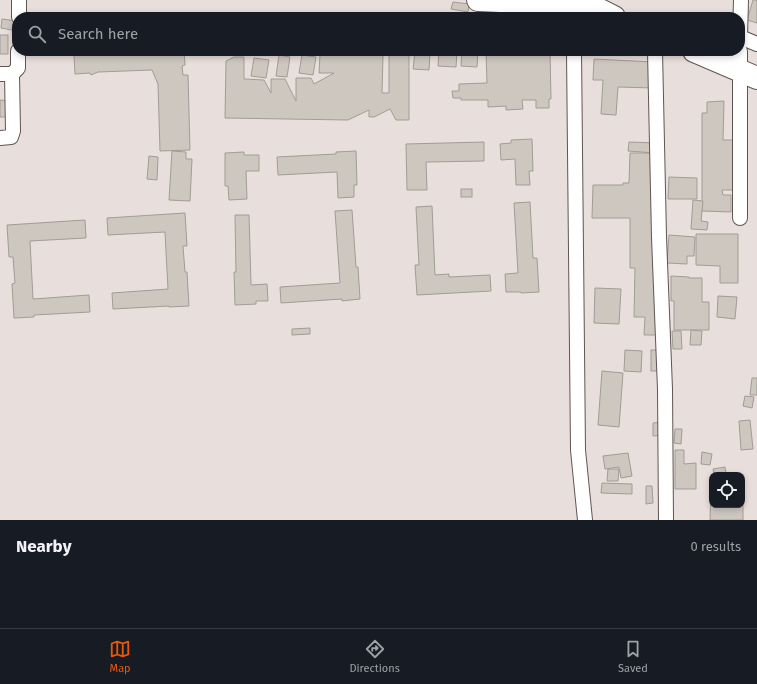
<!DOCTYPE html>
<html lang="en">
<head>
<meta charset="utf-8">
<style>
  :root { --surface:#171b24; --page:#20242c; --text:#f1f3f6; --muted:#9ea1a6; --line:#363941; --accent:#ea580c }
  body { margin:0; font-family:"Fira Sans",sans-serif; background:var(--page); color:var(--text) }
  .controls { position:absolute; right:12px; bottom:12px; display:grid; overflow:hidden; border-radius:8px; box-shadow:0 2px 6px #0003 }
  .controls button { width:36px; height:36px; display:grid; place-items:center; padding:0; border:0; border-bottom:1px solid var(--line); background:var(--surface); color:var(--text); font:20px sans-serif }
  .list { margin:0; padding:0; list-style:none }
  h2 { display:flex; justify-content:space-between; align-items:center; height:52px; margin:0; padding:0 16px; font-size:17px }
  h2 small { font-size:13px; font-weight:400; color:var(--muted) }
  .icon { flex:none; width:22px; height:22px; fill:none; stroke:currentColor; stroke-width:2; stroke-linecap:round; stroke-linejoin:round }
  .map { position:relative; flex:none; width:757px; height:520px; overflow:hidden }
  .search { position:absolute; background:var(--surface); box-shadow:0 2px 6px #0003; left:12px; right:12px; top:12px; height:44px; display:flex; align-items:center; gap:10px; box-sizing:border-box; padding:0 14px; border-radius:16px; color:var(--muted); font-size:15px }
  .sheet { height:108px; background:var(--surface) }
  nav { display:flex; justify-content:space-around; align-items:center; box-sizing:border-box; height:56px; border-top:1px solid var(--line); background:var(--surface); font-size:11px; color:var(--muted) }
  nav a { display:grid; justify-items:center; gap:2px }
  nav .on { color:var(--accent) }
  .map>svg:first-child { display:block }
</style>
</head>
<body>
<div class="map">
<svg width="757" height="520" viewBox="0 0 757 520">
  <rect width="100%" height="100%" fill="#e8dedb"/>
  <g fill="#cdc7c0" stroke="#a19c95">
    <polygon points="753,0 757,0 757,23 747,20"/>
    <polygon points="453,2 469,4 468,12 451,9"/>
    <polygon points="2,19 17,21 17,31 1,28"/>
    <rect x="0" y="35" width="8" height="19"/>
    <polygon points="72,51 184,51 185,65 182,66 183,75 188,75 190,150 160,151 158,84 152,70 98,72 91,75 90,73 75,74 74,56"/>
    <polygon points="439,51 457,52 456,67 438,66"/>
    <polygon points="462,51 478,51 477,67 461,66"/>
    <polygon points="486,51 550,51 551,99 549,99 549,108 536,108 536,100 522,100 523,109 506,110 506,106 488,107 488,100 461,100 461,98 453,98 452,91 459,91 459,84 487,83"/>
    <polygon points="415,52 430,53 429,70 413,69"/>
    <polygon points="364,54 383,55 382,93 389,93 389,54 409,54 409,120 396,120 390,109 374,117 369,117 369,110 348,120 225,118 226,61 234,57 244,57 244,79 264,80 271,93 271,79 285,79 296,101 296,78 311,78 314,84 334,73 319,73 320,55 364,55"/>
    <polygon points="279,55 290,57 287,77 276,76"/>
    <polygon points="302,55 316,57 313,75 299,73"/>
    <polygon points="254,58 269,60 266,78 251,76"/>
    <polygon points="594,59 654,62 653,88 618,87 616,115 601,114 603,80 593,80"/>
    <polygon points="0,100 11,101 11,117 0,117"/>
    <polygon points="724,101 723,140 734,140 734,190 722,190 723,195 731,195 731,212 702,211 702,113 707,113 707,102"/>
    <polygon points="532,139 533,171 529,171 530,185 516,185 515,159 501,160 500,144 511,143 511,140"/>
    <polygon points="484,142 484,161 426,162 427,190 407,190 406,144"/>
    <polygon points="629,142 656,143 655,153 628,151"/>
    <polygon points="172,151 186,152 186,159 192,159 190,201 169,200"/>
    <polygon points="356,151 357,185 354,185 354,197 338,198 337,172 278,175 277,157 336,154 336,152"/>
    <polygon points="244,152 244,155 259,155 259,171 246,171 247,199 229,200 228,186 225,186 225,153"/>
    <polygon points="630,153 657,153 658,335 644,335 645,317 634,317 635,268 630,268 630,218 592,218 593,185 623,185 623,183 629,183"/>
    <polygon points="149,156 158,157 157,180 147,179"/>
    <polygon points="669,177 697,178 697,199 668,199"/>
    <rect x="461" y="189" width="11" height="8"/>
    <polygon points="693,200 703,201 701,221 708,222 707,230 691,229"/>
    <polygon points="530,202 533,258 537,258 539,292 521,293 521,292 506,292 505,274 518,273 514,203"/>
    <polygon points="432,206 435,275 449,274 449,277 490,275 491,291 417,295 415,265 419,265 416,207"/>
    <polygon points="352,210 356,267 358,267 360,299 342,301 342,299 281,303 280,287 340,283 335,211"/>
    <polygon points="185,213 187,246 183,246 185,272 187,272 189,306 169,307 169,306 113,309 112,293 168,289 165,232 108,235 107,218"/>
    <polygon points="235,215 249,215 251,285 267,284 268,301 256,301 256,304 235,305 234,272 236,272"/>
    <polygon points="85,220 86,238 30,241 33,299 89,295 90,312 34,315 34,317 14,318 12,284 15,283 13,257 9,257 7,225"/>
    <polygon points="696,234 738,234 738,283 720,283 720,266 696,265"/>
    <polygon points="669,235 695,237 694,256 687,256 687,264 667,263"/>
    <polygon points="671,276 689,277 689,278 702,278 702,302 709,302 709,330 674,330 674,301 671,301"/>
    <polygon points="595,288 621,289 619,324 594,323"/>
    <polygon points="718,296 737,297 735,319 717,317"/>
    <polygon points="310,328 310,334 292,335 292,329"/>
    <polygon points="691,330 702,331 701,345 690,345"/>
    <polygon points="672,331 681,331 682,349 673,349"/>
    <polygon points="625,350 642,351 641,372 624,371"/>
    <rect x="651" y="350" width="10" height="21"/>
    <polygon points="602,371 623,373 619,427 598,425"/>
    <polygon points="752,378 757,378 757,395 750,395"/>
    <polygon points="745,396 754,397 752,408 743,406"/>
    <polygon points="750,420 753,449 741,450 739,421"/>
    <polygon points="664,422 665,435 653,436 653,423"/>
    <polygon points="675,429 682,429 681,444 674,443"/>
    <polygon points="675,450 684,450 684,464 696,463 696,489 675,489"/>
    <polygon points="702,452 712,454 710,465 701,464"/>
    <polygon points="628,453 632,476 621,478 619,467 605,469 603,456"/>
    <polygon points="725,467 726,475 714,475 713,469"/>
    <polygon points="608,469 619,469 618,481 607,481"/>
    <polygon points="602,483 632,484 632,494 601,493"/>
    <polygon points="646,486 652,486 653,503 646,504"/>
    <polygon points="711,490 712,490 712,505 742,505 742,491 743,491 743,520 710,520"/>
  </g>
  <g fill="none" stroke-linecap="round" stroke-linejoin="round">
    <defs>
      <g id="minor">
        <polyline points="19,17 19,0"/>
        <polyline points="740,36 741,0"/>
        <polyline points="740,37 757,44"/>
        <polyline points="574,51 578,450 585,520"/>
        <polyline points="655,51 659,237 665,389 666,520"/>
        <polyline points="740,51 740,218"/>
        <polyline points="0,74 12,74"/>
        <polyline points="0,138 11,137 13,131 12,74 18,68 18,51"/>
      </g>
      <g id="primary">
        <polyline points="478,0 590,5 614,17"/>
        <polyline points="694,51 757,78"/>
      </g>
    </defs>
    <use href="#minor" stroke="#5e5653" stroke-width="16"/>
    <use href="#primary" stroke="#5e5653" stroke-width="24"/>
    <use href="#minor" stroke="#fff" stroke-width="14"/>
    <use href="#primary" stroke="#fff" stroke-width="22"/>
  </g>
</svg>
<div class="controls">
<button><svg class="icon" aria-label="locate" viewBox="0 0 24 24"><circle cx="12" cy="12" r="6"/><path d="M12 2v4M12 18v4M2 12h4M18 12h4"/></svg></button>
</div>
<div class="search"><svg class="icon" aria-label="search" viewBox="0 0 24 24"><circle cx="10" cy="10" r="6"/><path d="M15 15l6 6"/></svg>Search here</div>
</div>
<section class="sheet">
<h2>Nearby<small>0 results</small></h2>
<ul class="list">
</ul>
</section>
<nav>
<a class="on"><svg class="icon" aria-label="map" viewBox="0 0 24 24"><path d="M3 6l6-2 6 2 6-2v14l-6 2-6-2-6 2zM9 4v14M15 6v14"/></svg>Map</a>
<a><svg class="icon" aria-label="directions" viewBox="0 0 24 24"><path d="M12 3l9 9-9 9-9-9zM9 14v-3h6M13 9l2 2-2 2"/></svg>Directions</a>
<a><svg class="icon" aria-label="saved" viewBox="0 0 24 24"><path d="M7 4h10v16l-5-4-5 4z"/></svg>Saved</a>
</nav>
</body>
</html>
